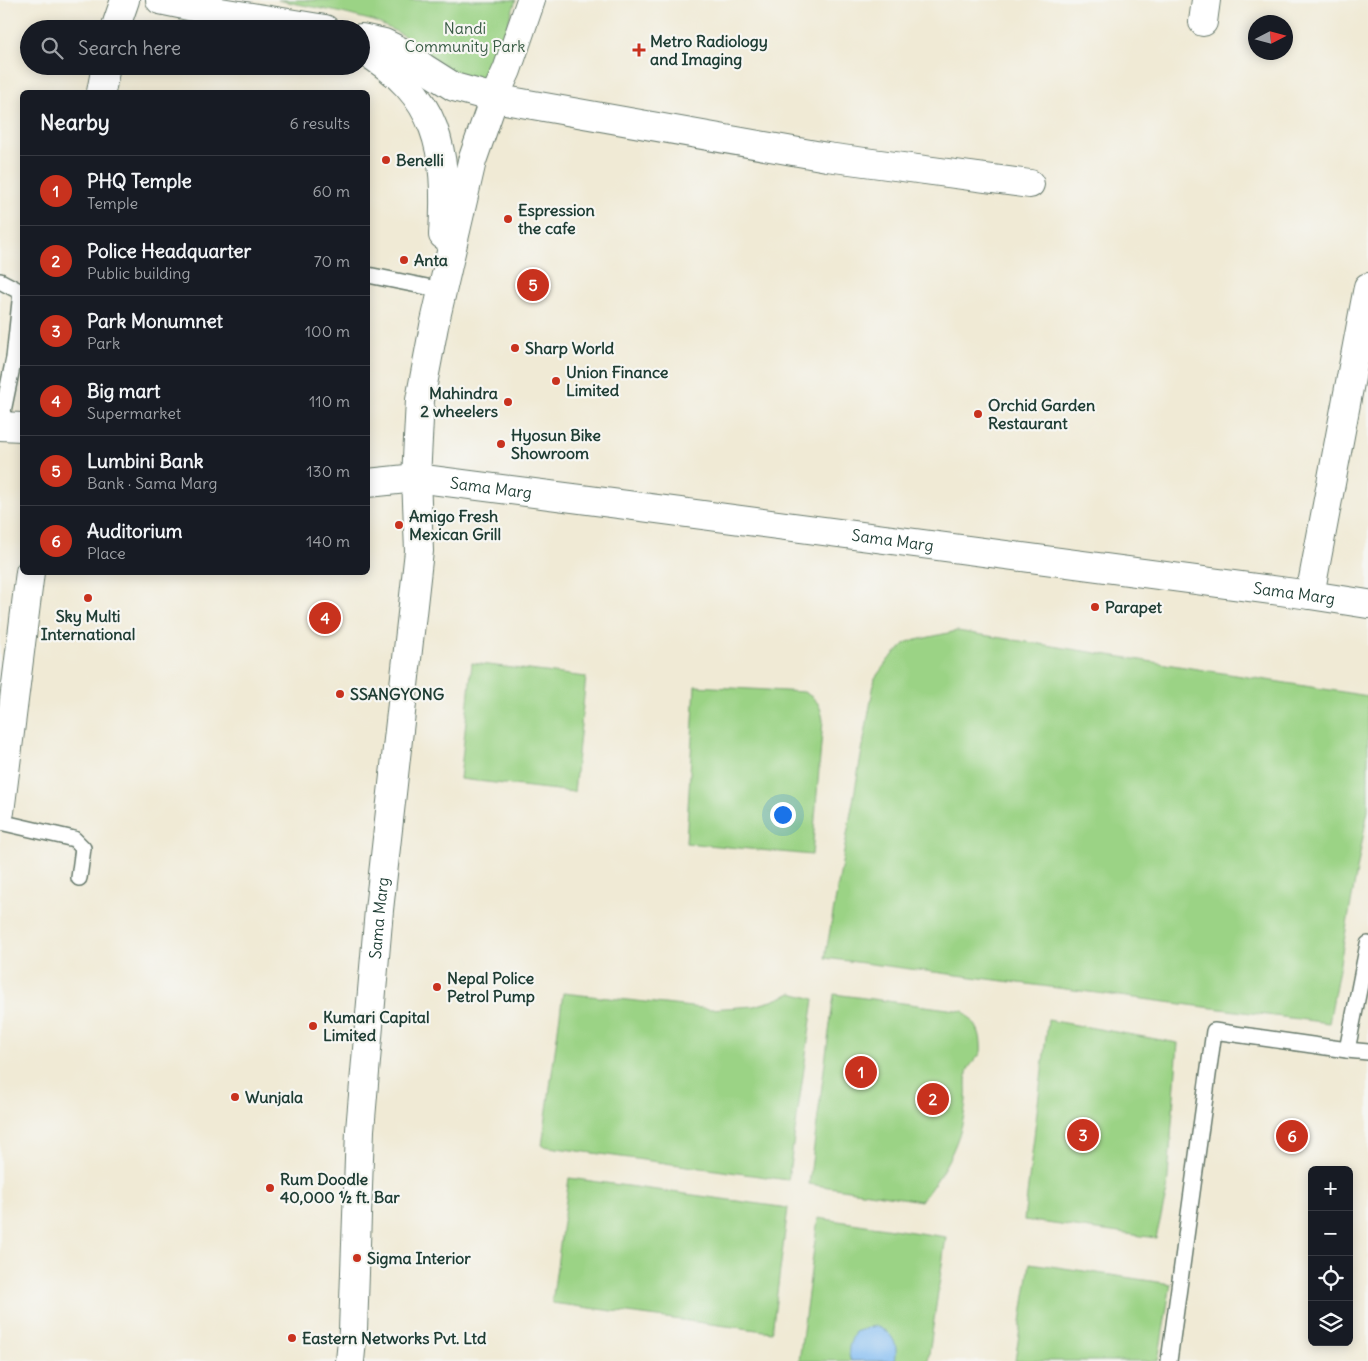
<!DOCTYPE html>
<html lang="en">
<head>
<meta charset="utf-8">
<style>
  :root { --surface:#171b24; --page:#242831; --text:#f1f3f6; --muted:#9ea1a6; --line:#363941; --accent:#c8321e }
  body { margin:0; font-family:Delius,sans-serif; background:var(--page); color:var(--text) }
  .controls { position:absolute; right:15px; bottom:15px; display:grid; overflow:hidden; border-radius:8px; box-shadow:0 2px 12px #0003 }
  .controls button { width:45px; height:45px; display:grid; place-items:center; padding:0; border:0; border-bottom:1px solid var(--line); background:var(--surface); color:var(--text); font:25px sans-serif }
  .compass { position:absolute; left:1248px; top:15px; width:45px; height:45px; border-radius:50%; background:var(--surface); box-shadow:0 2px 12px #0003; rotate:84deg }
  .you { position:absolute; left:782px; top:814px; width:18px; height:18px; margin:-12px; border:4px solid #fff; border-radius:50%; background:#1a73e8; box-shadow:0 0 0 8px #1a73e833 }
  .badge { display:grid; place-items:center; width:32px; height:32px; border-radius:50%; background:var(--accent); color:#fff; font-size:16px; font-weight:700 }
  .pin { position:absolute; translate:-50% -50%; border:2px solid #fff; box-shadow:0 1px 5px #0006 }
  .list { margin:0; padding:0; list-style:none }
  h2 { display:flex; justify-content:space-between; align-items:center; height:65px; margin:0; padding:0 20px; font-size:21px }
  h2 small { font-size:16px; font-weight:400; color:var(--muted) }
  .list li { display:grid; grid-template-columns:32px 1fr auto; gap:15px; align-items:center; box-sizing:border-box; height:70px; padding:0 20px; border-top:1px solid var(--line) }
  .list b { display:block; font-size:19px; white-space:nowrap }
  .list p { margin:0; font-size:16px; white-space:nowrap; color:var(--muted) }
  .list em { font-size:16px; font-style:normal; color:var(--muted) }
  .icon { flex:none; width:28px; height:28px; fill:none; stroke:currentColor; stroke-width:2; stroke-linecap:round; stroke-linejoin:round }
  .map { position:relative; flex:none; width:1368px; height:1361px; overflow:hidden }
  .search { position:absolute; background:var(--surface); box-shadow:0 2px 12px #0003; left:20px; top:20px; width:350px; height:55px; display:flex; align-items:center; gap:12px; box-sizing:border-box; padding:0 18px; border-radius:28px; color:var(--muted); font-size:19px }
  .panel { position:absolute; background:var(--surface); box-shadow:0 2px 12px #0003; left:20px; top:90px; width:350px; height:485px; border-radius:8px }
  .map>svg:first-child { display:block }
</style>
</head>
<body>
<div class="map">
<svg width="1368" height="1361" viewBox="0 0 1368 1361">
  <rect width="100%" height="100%" fill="#f6f6f2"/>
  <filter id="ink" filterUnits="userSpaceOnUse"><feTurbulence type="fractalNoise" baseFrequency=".02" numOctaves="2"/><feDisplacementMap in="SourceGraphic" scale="10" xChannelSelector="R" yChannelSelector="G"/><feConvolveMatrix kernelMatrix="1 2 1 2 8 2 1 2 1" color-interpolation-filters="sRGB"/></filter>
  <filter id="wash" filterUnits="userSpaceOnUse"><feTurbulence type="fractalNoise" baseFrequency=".0096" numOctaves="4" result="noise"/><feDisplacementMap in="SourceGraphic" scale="20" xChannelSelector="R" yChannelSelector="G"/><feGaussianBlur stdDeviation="1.12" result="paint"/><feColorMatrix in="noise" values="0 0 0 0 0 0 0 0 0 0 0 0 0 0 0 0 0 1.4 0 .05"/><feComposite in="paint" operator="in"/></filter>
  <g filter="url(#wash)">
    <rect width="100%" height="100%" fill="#f0ead5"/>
    <g fill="#9bd385" stroke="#5d885c">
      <polygon points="278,0 516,0 492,71 488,77 481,81 449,73 412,40 397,32 374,21 338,12"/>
      <polygon points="957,631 1368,696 1368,810 1329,1023 825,958 875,678 889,659 907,642"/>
      <polygon points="472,663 586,677 574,792 460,779"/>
      <path d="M695 686 804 692C818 700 820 704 823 720L812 855 686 843Z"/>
      <polygon points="563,993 710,1009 754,1006 772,1001 792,993 814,999 788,1180 542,1146"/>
      <path d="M834 994 963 1011C973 1021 980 1028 981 1043 981 1047 982 1051 980 1054 976 1060 968 1066 967 1073 965 1082 967 1091 966 1100 963 1138 945 1172 921 1201L809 1184Z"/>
      <polygon points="1048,1020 1178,1043 1167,1191 1156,1238 1024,1220"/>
      <polygon points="569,1178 788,1208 772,1332 552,1303"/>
      <polygon points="818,1218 946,1237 928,1361 799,1361"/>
      <polygon points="1030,1263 1171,1284 1158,1361 1015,1361"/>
    </g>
    <path fill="#81bbf2" stroke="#507c93" d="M875 1326C892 1332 899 1343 895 1361H851C846 1350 850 1342 855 1332L870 1327Z"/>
  </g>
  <g filter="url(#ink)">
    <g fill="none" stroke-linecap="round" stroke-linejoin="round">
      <defs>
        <g id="service">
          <polyline points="368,275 437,289"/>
          <polyline points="0,281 21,292 14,358 0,426"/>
          <polyline points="0,822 74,839 83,848 79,878"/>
          <polyline points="1347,1050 1368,1052"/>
          <polyline points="1169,1361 1214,1031 1347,1050 1368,944"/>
        </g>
        <g id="minor">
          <polyline points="1203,22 1206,0"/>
          <polyline points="115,29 125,0"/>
          <polyline points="101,92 106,66"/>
          <polyline points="494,98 827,157 1030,184"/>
          <polyline points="1310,595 1368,287"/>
          <polyline points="0,812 30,572"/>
        </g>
        <g id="secondary">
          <polyline points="0,426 22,427"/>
          <path id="s1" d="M368 483 416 478 604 502 1310 595 1368 604"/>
        </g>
        <g id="primary">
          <polyline points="160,0 208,10 325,29"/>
          <polyline points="361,38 384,43 406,54 424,68 454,87 494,98"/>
          <path d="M361 49C439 95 448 150 443 235"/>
          <path id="s2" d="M350 1361 353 1330 360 1130 379 910 419 551 416 478 420 400 434 326 472 161 494 98 507 70 531 0"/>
        </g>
      </defs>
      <use href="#service" stroke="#687a6c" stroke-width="18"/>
      <use href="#minor" stroke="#687a6c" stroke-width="30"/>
      <use href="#secondary" stroke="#687a6c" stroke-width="30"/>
      <use href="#primary" stroke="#687a6c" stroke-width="30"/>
      <use href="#service" stroke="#fff" stroke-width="15"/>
      <use href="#minor" stroke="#fff" stroke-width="28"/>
      <use href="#secondary" stroke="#fff" stroke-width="28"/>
      <use href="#primary" stroke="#fff" stroke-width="28"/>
    </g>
  </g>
  <g fill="#c8321e" stroke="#f6f6f2" stroke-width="2">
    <path d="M636.5 42.5h5v5h5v5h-5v5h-5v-5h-5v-5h5z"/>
    <circle cx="386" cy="160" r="5"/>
    <circle cx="508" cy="219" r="5"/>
    <circle cx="404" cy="260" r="5"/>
    <circle cx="515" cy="348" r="5"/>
    <circle cx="556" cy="381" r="5"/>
    <circle cx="508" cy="402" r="5"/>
    <circle cx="978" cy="414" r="5"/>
    <circle cx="501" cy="444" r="5"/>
    <circle cx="399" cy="525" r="5"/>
    <circle cx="88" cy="598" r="5"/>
    <circle cx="1095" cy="607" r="5"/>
    <circle cx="340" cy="694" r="5"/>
    <circle cx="437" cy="987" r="5"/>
    <circle cx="313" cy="1026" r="5"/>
    <circle cx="235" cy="1097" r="5"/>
    <circle cx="270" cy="1188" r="5"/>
    <circle cx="357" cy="1258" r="5"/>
    <circle cx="292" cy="1338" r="5"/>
  </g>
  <g text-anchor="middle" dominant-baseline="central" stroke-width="4.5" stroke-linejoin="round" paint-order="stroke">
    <g font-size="16" fill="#385b44" stroke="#f6f6f2">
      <text x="465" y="28">Nandi<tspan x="465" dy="18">Community Park</tspan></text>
    </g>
    <g font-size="16" font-weight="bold" fill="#1f3d34" stroke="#f6f6f2" text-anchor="start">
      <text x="650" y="41">Metro Radiology<tspan x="650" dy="18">and Imaging</tspan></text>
      <text x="396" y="160">Benelli</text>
      <text x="518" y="210">Espression<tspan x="518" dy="18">the cafe</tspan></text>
      <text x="414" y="260">Anta</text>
      <text x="525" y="348">Sharp World</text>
      <text x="566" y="372">Union Finance<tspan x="566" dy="18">Limited</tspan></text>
      <text x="498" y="393" text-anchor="end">Mahindra<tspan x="498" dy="18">2 wheelers</tspan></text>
      <text x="988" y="405">Orchid Garden<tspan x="988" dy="18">Restaurant</tspan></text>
      <text x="511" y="435">Hyosun Bike<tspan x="511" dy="18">Showroom</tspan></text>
      <text x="409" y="516">Amigo Fresh<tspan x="409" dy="18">Mexican Grill</tspan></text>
      <text x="1105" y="607">Parapet</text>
      <text x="88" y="616" text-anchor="middle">Sky Multi<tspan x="88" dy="18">International</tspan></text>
      <text x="350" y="694">SSANGYONG</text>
      <text x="447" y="978">Nepal Police<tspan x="447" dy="18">Petrol Pump</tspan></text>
      <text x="323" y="1017">Kumari Capital<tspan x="323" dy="18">Limited</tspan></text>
      <text x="245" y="1097">Wunjala</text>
      <text x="280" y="1179">Rum Doodle<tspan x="280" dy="18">40,000 ½ ft. Bar</tspan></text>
      <text x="367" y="1258">Sigma Interior</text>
      <text x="302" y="1338">Eastern Networks Pvt. Ltd</text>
    </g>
    <g font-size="16" fill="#1f3d34" stroke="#f6f6f2">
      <text stroke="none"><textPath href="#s1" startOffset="124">Sama Marg</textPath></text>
      <text stroke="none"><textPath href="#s1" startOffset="529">Sama Marg</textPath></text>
      <text stroke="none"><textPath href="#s1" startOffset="934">Sama Marg</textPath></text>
      <text stroke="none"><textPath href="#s2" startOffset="444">Sama Marg</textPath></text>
    </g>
  </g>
</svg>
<div class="controls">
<button>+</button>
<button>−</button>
<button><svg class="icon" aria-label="locate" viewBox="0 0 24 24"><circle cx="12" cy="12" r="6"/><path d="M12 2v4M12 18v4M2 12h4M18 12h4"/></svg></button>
<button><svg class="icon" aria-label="layers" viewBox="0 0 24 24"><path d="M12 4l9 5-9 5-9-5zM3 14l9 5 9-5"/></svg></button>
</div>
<svg class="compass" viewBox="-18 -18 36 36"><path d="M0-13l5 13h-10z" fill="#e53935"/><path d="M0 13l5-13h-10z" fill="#9ea1a6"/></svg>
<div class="you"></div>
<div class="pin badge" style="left:861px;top:1072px">1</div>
<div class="pin badge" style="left:933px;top:1099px">2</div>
<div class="pin badge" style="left:1083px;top:1135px">3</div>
<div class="pin badge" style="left:325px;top:618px">4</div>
<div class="pin badge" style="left:533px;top:285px">5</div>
<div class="pin badge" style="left:1292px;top:1136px">6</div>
<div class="search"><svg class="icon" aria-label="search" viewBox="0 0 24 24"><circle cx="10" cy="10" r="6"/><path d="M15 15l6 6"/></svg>Search here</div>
<section class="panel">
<h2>Nearby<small>6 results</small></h2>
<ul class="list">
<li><span class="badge">1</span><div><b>PHQ Temple</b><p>Temple</p></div><em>60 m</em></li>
<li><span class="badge">2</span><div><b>Police Headquarter</b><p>Public building</p></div><em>70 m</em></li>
<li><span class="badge">3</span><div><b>Park Monumnet</b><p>Park</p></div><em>100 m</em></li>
<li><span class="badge">4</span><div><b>Big mart</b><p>Supermarket</p></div><em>110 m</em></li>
<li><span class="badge">5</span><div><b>Lumbini Bank</b><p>Bank · Sama Marg</p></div><em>130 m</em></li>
<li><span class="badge">6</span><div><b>Auditorium</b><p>Place</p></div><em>140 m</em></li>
</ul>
</section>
</div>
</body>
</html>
